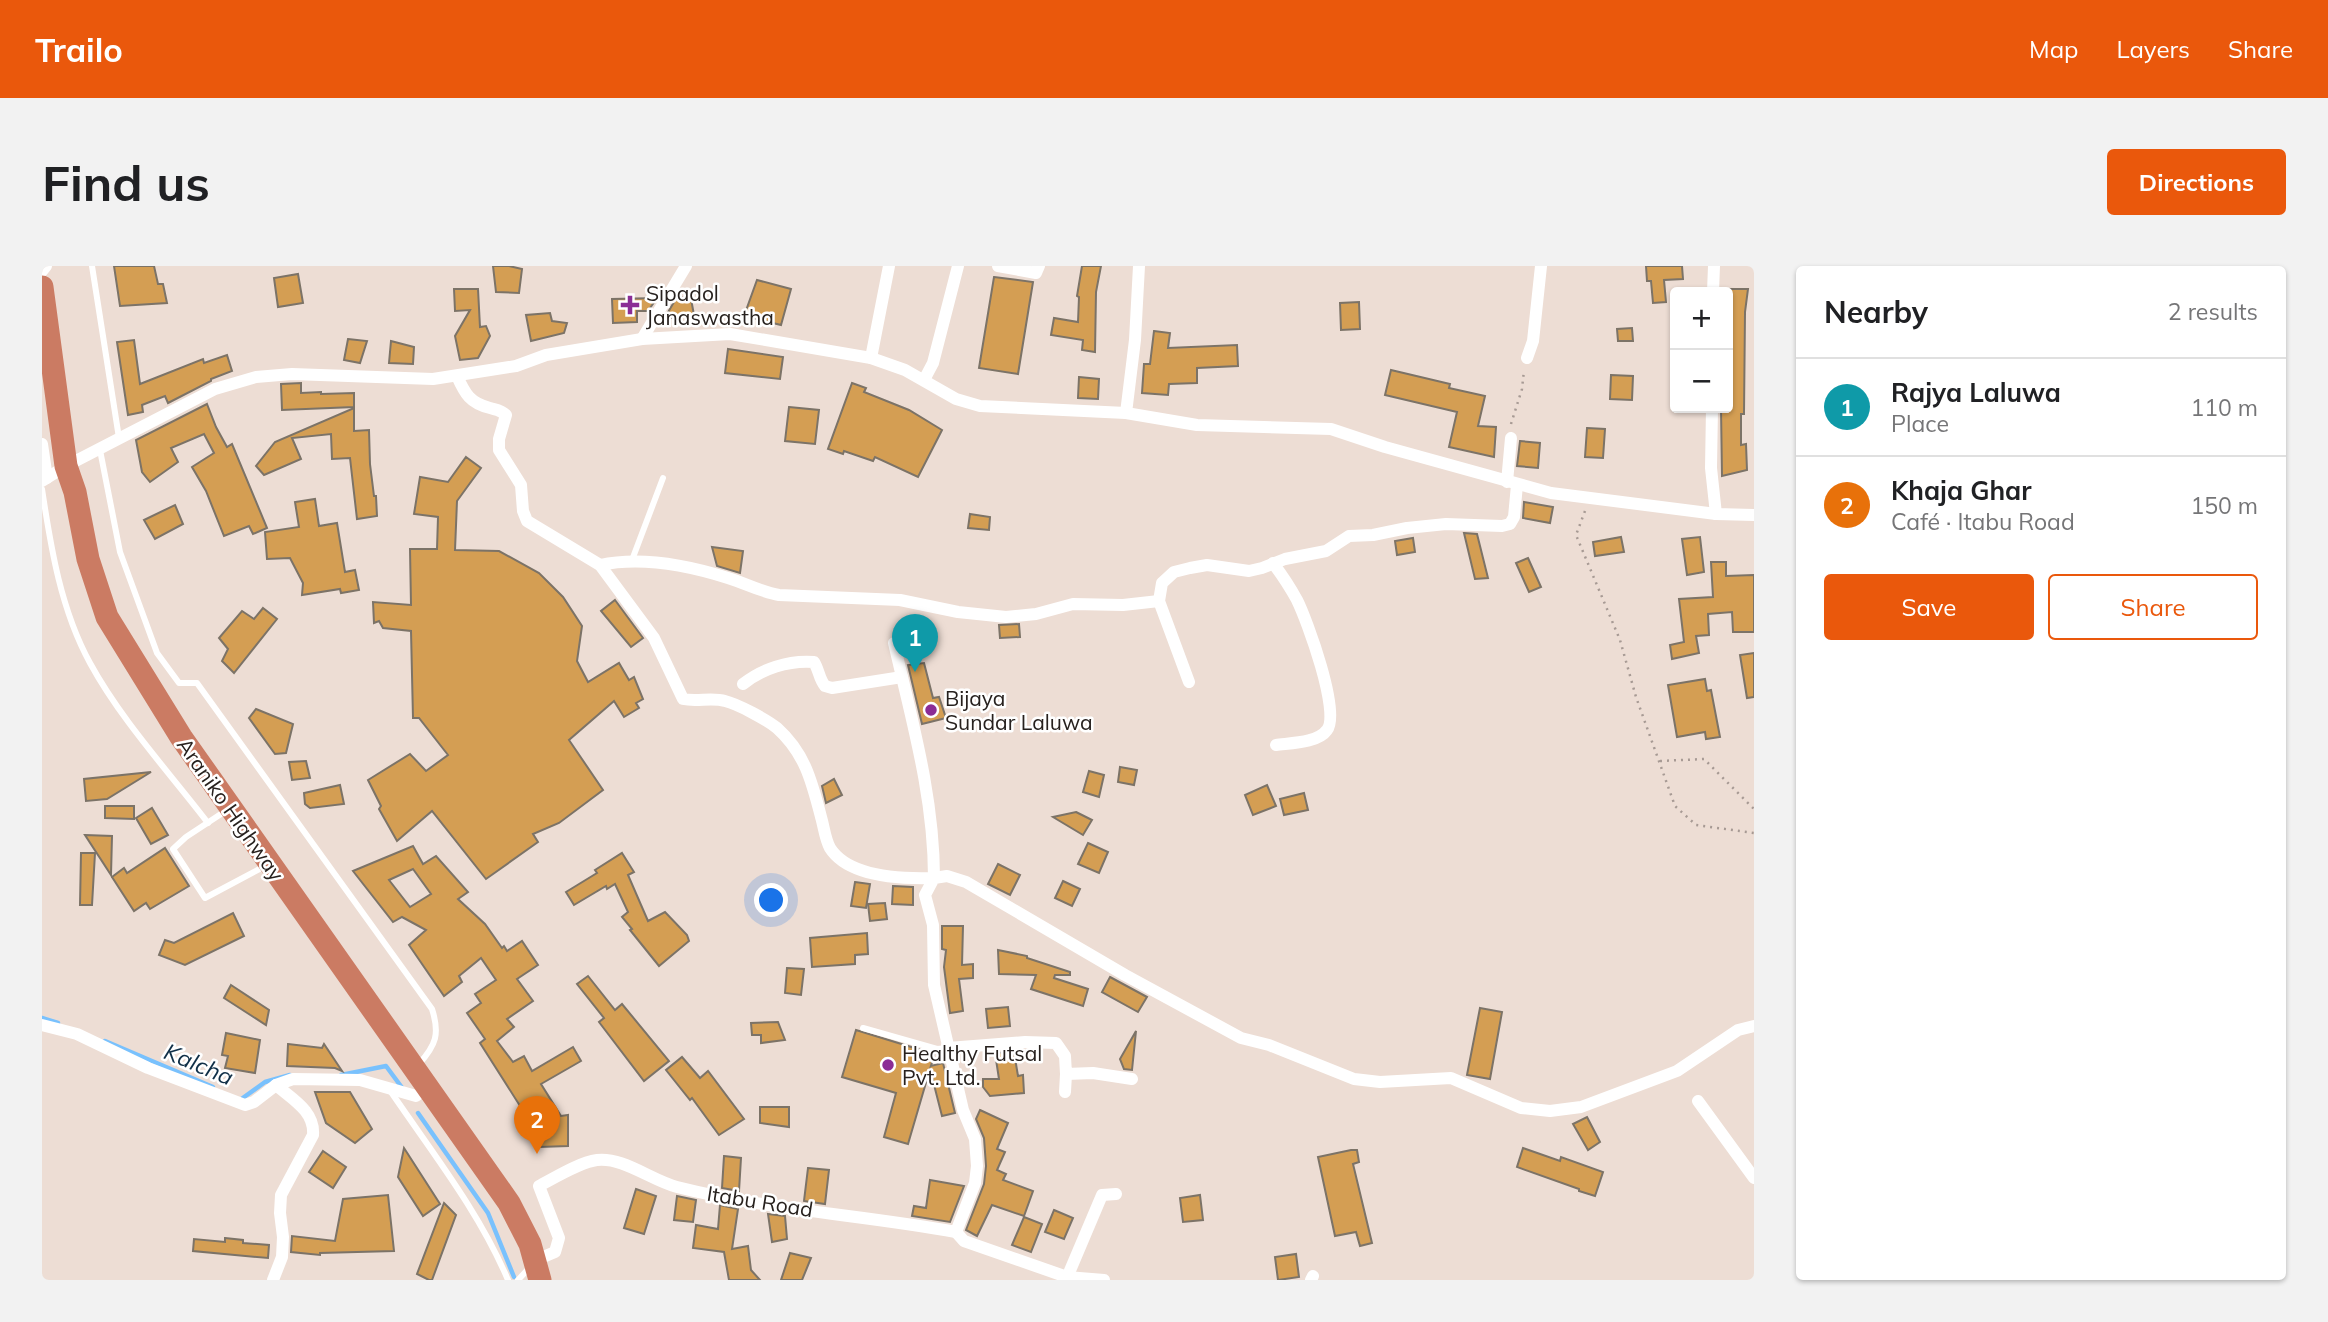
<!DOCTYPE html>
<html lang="en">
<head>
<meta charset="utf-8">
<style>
  :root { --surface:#fff; --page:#f2f2f2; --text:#202124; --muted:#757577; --line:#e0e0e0; --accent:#ea580c }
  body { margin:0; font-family:Mulish,sans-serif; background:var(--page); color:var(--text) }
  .controls { position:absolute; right:21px; top:21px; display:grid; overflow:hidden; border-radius:7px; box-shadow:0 2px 5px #0004 }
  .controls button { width:63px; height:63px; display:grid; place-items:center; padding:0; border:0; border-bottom:2px solid var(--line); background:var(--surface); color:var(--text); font:35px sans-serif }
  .you { position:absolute; left:730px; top:635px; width:24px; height:24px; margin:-18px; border:5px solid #fff; border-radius:50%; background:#1a73e8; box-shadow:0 0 0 10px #1a73e833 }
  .badge { display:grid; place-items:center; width:46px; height:46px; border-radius:50%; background:var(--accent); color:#fff; font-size:23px; font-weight:700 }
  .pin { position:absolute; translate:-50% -58px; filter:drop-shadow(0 2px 4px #0008) }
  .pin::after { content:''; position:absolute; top:37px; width:24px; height:21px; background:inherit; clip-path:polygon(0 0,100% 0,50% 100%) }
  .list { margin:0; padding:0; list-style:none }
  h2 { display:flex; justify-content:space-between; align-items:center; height:91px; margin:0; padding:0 28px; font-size:30px }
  h2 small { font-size:23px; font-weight:400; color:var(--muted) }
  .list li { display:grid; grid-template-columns:46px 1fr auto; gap:21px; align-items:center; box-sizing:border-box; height:98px; padding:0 28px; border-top:2px solid var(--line) }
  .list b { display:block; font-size:26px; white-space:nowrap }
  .list p { margin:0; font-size:23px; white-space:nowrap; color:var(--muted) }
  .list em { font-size:23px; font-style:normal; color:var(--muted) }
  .actions { display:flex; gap:14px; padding:21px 28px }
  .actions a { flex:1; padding:16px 0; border:2px solid var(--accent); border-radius:7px; text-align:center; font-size:24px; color:var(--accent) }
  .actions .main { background:var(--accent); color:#fff }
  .map { position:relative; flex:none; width:1712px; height:1014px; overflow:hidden; border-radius:7px }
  header { display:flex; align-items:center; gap:42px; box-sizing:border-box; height:98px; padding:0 35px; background:var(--accent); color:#fff }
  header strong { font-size:33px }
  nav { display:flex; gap:38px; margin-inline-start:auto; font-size:24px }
  .intro { display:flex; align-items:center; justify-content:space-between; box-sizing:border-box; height:168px; padding:0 42px }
  h1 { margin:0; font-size:49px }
  .button { padding:18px 32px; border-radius:7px; background:var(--accent); color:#fff; font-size:24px; font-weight:700 }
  main { display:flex; gap:42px; padding:0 42px }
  aside { flex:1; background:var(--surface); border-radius:7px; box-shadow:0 2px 5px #0004 }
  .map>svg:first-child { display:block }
</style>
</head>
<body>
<header>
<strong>Trailo</strong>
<nav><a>Map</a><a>Layers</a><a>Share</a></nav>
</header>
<div class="intro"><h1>Find us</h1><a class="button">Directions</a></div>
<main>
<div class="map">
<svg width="1712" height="1014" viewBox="0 0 1712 1014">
  <rect width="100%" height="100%" fill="#edddd4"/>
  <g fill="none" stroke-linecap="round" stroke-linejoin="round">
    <g stroke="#79c1fd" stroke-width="4.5">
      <polyline points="0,752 16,757"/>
      <polyline points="63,775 171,821"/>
      <polyline points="299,809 344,800 361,823"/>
      <polyline points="198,834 223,816 248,809"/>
      <polyline points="376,847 446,947 472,1011"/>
    </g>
  </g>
  <g fill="#d49e53" stroke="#7c7367" stroke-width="2" fill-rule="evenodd">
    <polygon points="72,0 112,0 116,18 121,18 125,37 78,40"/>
    <polygon points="451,0 467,0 480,3 477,27 454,26"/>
    <polygon points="1040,0 1059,0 1054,26 1053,86 1040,84 1041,74 1009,69 1012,52 1036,56 1037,31 1035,30"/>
    <polygon points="1604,0 1640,0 1641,13 1622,14 1624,36 1611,37 1609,15 1605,15"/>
    <polygon points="256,8 261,37 236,41 232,12"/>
    <polygon points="952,11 991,16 976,108 937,102"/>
    <polygon points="715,14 749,23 739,59 702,50"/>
    <polygon points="412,23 436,23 438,61 444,60 448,70 436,92 418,94 413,70 428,44 413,45"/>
    <polygon points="1686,23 1706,23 1703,46 1702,148 1699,148 1699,179 1704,178 1705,204 1680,210 1679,142 1686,142"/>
    <polygon points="635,31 649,33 652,49 622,53"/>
    <polygon points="615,32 606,45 595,45 595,56 571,57 570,33"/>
    <polygon points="1317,36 1318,63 1299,64 1298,37"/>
    <polygon points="508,47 510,55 525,57 522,67 489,75 484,49"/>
    <polygon points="1590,62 1591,75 1576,75 1575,63"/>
    <polygon points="1112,65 1128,67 1126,82 1195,79 1196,100 1155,102 1155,117 1127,118 1126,129 1100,127 1102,98 1108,98"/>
    <polygon points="306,73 325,75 318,97 302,94"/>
    <polygon points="92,74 98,118 161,93 162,97 185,89 190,105 169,113 169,115 126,137 123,130 100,139 101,146 86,149 75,76"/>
    <polygon points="349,75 372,81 371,98 347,97"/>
    <polygon points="686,83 741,91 738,113 683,107"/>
    <polygon points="1349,104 1408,118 1407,122 1443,130 1436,160 1454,161 1452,191 1407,181 1415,146 1343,129"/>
    <polygon points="1569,109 1591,110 1590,134 1568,133"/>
    <polygon points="1037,111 1057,113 1056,133 1036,132"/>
    <polygon points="259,117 259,127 279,126 279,128 312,127 312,141 240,144 239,118"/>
    <polygon points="810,117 824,122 822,126 867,144 900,164 876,211 833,191 831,195 802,185 801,188 786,183"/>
    <polygon points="165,138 174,161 185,181 190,178 225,262 211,268 207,260 182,270 164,225 150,201 172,187 162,168 129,182 136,196 108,216 100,206 94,174"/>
    <polygon points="747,141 777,144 773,178 743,175"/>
    <polygon points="312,142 312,165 327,164 328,198 332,230 334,230 335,250 315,253 308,192 290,193 289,168 250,172 259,193 222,209 214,200 233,176"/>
    <polygon points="1545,162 1563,163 1561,192 1543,191"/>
    <polygon points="1478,175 1498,177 1496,202 1475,200"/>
    <polygon points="424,191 439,202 415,235 413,284 457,285 497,307 521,331 540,360 535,395 546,416 577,397 587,414 592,411 601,433 594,437 597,442 582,451 572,435 527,474 561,524 517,557 491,568 496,576 444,613 390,545 355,575 337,543 339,540 326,514 368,488 384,505 406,489 377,452 371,452 369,365 341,362 337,355 332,357 331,336 369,339 368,283 395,283 396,251 372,248 378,211 406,216"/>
    <polygon points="273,233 277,260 295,257 303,306 313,304 317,324 299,327 298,323 260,329 261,317 248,292 225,293 223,266 257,261 253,236"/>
    <polygon points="1482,236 1511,241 1508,257 1481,252"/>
    <polygon points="133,239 141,258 113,273 102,254"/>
    <polygon points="928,248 948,251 947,264 926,262"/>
    <polygon points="1422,267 1435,268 1446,312 1433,313"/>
    <polygon points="1579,271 1582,286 1553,290 1551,276"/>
    <polygon points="1658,271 1662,306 1645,309 1640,273"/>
    <polygon points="1371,272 1373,286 1355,289 1353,275"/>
    <polygon points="670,281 701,285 698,307 675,300"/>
    <polygon points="1486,292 1499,321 1487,326 1474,297"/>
    <polygon points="1669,296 1684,296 1684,310 1712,309 1712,366 1691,366 1690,346 1666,348 1667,369 1654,370 1657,387 1630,393 1628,379 1642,376 1637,333 1671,331"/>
    <polygon points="573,334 601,372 589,381 559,345"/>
    <polygon points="221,342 235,353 192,407 180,395 186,383 177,372 200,345 212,353"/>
    <polygon points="977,358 978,371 958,372 957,359"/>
    <polygon points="1712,387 1712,431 1705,432 1698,389"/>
    <polygon points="882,397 891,432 897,431 904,452 880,458 866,399"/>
    <polygon points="1663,413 1665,425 1669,424 1678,471 1664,473 1663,466 1635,471 1626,419"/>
    <polygon points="214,443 251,458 244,487 233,488 207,452"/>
    <polygon points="264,495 268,512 250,514 247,496"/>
    <polygon points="1078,501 1095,504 1092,519 1076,516"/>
    <polygon points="1047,505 1062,509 1057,531 1041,526"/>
    <polygon points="109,506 65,533 44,535 42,513"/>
    <polygon points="792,513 800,529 784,537 780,520"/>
    <polygon points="298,519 302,538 268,542 263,538 262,527"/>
    <polygon points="1225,519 1234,540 1211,549 1203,529"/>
    <polygon points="1262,527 1266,544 1242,549 1238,533"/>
    <polygon points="63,540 92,540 92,553 63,552"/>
    <polygon points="110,542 126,569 109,578 94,552"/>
    <polygon points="1034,546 1050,554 1041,569 1011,551"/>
    <polygon points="43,569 70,570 69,609"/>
    <polygon points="1046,577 1066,586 1057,607 1036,598"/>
    <path d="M371 580 381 598 394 590 426 626 416 633 443 658 460 682 462 680 465 685 480 675 496 699 475 713 491 735 465 753 472 761 455 775 471 796 482 790 490 805 531 781 539 795 499 818 519 850 526 849V880L497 881 494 849 487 854 438 777 443 773 425 747 439 737 433 728 454 714 439 692 417 710 420 716 402 730 367 679 384 664 360 651 351 656 311 605ZM371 603 389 628 368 641 347 614Z"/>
    <polygon points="123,582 147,620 108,643 104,637 92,645 70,611 82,602 85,607"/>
    <polygon points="39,587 53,587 50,639 38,639"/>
    <polygon points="580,587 592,606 586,609 606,655 623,646 645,669 647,675 617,700 588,664 590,663 580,651 586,646 573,618 565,623 564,620 532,639 524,626 555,607 553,604"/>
    <polygon points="956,598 978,609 968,629 946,618"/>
    <polygon points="1021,615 1038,623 1030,640 1013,632"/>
    <polygon points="813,616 828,618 824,642 809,640"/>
    <polygon points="851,620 871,621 871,639 850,638"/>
    <polygon points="843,637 845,653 828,655 826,638"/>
    <polygon points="191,647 202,670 143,699 117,689 123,674 132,677"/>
    <polygon points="900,660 921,660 920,699 931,698 931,712 917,713 921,745 908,747 902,701 904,684 900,683"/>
    <polygon points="825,667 826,688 813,689 813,698 770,701 768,672"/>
    <polygon points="956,684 985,690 985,692 1028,706 1028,709 1013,709 1012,712 1046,723 1041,740 989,723 994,709 957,708"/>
    <polygon points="745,702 762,703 759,729 743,727"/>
    <polygon points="546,710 573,744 580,738 627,795 602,815 557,756 562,752 535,718"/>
    <polygon points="1068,711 1105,731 1096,746 1060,726"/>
    <polygon points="189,719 227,744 224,759 182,732"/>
    <polygon points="966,741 968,760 946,762 944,743"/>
    <polygon points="1438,742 1460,746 1448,813 1425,809"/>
    <polygon points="736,756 743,774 719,777 719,769 710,769 709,757"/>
    <polygon points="814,764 892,788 889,800 901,797 913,847 900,850 888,803 866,878 842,871 854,827 800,811"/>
    <polygon points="1094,765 1090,804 1082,803 1078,793"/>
    <polygon points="184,767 218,774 213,807 183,802 186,790 180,789"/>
    <polygon points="246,778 280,782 282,778 300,805 293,802 245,800"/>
    <polygon points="972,786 976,810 981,809 982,827 948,830 941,821 941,813 957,813 953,787"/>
    <polygon points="640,791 658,812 666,805 702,853 677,869 650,832 648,834 624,804"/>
    <polygon points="273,826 308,826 330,863 313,877 284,857"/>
    <polygon points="718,841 747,841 747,861 718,857"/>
    <polygon points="938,844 966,857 955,883 963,886 955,904 964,908 961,914 991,925 982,950 950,939 935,970 924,964 942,918 944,900 942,872 934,853"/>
    <polygon points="1545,851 1558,876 1546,884 1531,858"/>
    <polygon points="362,882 398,938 381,950 356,911"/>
    <polygon points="1481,882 1518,895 1519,891 1561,906 1553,930 1537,925 1537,923 1475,901"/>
    <polygon points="1309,884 1315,884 1317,896 1311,898 1330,977 1318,980 1314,966 1293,970 1276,891"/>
    <polygon points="281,885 304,901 291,922 267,906"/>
    <polygon points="682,890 699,892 697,925 680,922"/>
    <polygon points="766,902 787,904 783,938 762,935"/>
    <polygon points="888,914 922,920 908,956 870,950 872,940 884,942"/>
    <polygon points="594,923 614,930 602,968 582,962"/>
    <polygon points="346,929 352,985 278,987 278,989 249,986 250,970 293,975 301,933"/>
    <polygon points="1158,929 1161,954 1141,956 1138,932"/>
    <polygon points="635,930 654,934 651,956 632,954"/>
    <polygon points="402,937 414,949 390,1014 387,1014 375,1008"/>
    <polygon points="678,939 696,943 690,983 706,980 709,1004 718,1014 687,1014 682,986 651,982 654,959 676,963"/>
    <polygon points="1012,944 1031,952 1022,973 1003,966"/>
    <polygon points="726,948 743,950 745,973 730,976"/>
    <polygon points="982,951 1000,958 989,986 970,979"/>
    <polygon points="183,972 201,974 201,977 227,979 226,992 151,985 152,973 183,976"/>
    <polygon points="748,987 769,992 760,1014 739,1014"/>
    <polygon points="1254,988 1257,1011 1236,1014 1233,991"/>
  </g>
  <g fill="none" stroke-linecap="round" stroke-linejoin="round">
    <g stroke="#a79a94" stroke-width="2.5" stroke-dasharray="2 5" stroke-linecap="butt">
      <polyline points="1469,158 1480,123 1482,104"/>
      <polyline points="1543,245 1534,269 1578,374 1594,431 1633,540 1654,559 1712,567"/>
      <polyline points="1618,495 1662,493 1712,543"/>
    </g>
    <g stroke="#fff" stroke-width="6">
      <polyline points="50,0 77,172"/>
      <path d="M58 184 78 286 115 387 137 417H155L390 743C398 768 394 779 377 798"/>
      <path d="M0 223C9 283 19 344 48 397 79 454 127 506 166 557"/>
      <polyline points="590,294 621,212"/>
      <polyline points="185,544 144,571 131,583 163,632 225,599"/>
      <polyline points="821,762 895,783 906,782"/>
      <path d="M347 823C389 885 437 945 466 1014"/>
      <polyline points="476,1014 489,1000"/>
    </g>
    <g stroke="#fff" stroke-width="12">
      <polyline points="956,0 994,7 997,0"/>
      <polyline points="0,5 4,0"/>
      <polyline points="1671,26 1672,0"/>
      <polyline points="600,73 644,0"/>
      <polyline points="829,92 847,0"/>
      <polyline points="1485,92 1491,75 1499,0"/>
      <path d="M415 110C423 128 428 137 448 142 455 144 459 144 464 149L457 173V184L479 219 481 245 485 255 558 299 612 372 641 433C655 436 670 431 683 435 696 438 725 454 735 462 763 487 770 516 779 551 782 561 783 573 788 582 807 612 861 613 892 612 892 531 870 455 852 377"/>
      <polyline points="882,114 891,97 916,0"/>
      <polyline points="1670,142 1669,202 1674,248"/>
      <polyline points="1084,147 1093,74 1097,0"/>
      <polyline points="0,178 5,212"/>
      <polyline points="0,215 24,200 173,123 214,111 250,108 391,113 474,100 504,89 600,73 688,68 829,92 863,104 914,133 938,140 1084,147 1155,159 1289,163 1343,181 1509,227 1674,248 1712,249"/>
      <polyline points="1465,216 1469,172"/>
      <path d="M1231 297C1240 309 1248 321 1255 334 1265 354 1299 447 1285 464 1276 477 1248 477 1234 479"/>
      <path d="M558 299C600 290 645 299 686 312 703 317 719 326 737 329L858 334 916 346 964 351 994 348 1031 338 1081 339 1117 335"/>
      <polyline points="1147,416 1117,335 1120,317 1132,306 1148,302 1165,299 1207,305 1220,302 1243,293 1284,285 1307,270 1331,269 1365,262 1404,258 1460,260 1468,258 1472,251 1475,219"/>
      <path d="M701 418C720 403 746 394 772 396 777 404 777 413 783 420L790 422 860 411"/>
      <polyline points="0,759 35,768 106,802 203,839 212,836 234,819 251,813 318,814 374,830 386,820"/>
      <polyline points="906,782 983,776 1014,777 1023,790 1024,808 1051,807 1090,813"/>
      <polyline points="1023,826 1024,808"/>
      <polyline points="1656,835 1712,912"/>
      <polyline points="914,966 922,975 1025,1011 1062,1014"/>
      <path d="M494 994 513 986 517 972 497 920C512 912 538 896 555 894 581 891 609 914 635 921 726 944 821 949 914 966L933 917 935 900 933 873 921 844 892 719 891 659 883 629 892 612 905 610 924 616 1083 709 1199 772 1227 779 1312 813 1338 816 1409 812 1479 842 1508 845 1539 841 1635 805 1696 764 1712 760"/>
      <path d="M231 1014 240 991 241 971 238 947 239 929 271 869C273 845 250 833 234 819"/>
      <polyline points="1024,1014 1060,929 1074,928"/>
      <polyline points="1269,1014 1271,1010"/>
    </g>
    <polyline stroke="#cb7b63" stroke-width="23" points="0,21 24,200 33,226 46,293 65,351 139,471 467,937 488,978 498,1014"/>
  </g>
  <g fill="#8b2c95" stroke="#fff" stroke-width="2.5">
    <path d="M584.5 28.5h7v7h7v7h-7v7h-7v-7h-7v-7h7z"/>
    <circle cx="889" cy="444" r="7"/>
    <circle cx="846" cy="799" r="7"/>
  </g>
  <g text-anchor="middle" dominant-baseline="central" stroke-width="5" stroke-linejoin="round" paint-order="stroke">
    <g font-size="21" fill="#27211e" stroke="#fff" text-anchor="start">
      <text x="604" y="27">Sipadol<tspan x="604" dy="24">Janaswastha</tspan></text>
      <text x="903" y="432">Bijaya<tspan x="903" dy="24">Sundar Laluwa</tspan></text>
      <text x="860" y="787">Healthy Futsal<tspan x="860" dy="24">Pvt. Ltd.</tspan></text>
    </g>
    <g font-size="21" fill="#27211e" stroke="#fff">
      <text transform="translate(189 543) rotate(55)">Araniko Highway</text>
      <text transform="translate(718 935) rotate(9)">Itabu Road</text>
    </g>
    <g font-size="23" font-style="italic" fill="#102f47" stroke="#fff">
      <text transform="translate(157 798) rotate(23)">Kalcha</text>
    </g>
  </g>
</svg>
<div class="controls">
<button>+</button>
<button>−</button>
</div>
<div class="you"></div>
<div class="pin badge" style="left:873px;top:406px;background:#0f9aa8">1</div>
<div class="pin badge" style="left:495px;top:888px;background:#e8710a">2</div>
</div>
<aside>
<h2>Nearby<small>2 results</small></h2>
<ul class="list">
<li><span class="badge" style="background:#0f9aa8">1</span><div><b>Rajya Laluwa</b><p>Place</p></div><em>110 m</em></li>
<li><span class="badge" style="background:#e8710a">2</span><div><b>Khaja Ghar</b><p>Café · Itabu Road</p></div><em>150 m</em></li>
</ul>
<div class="actions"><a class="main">Save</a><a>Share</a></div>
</aside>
</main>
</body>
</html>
